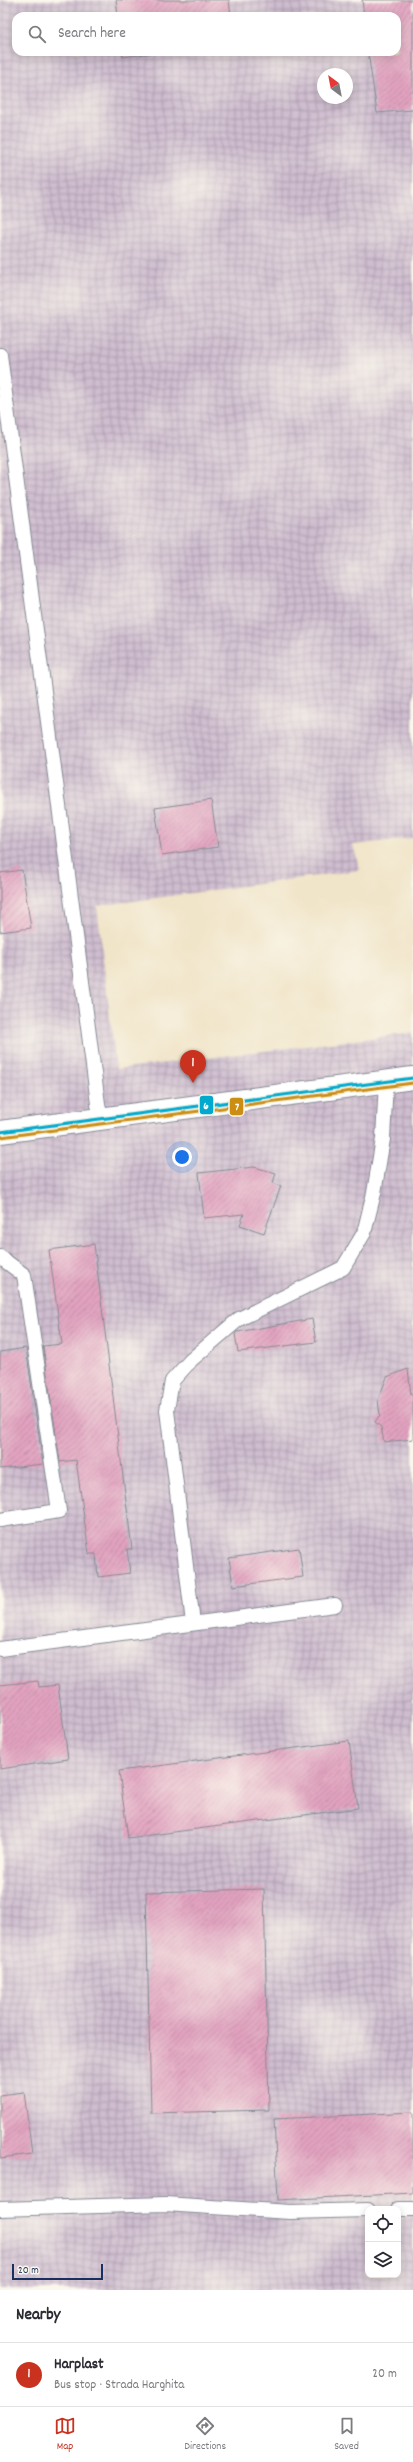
<!DOCTYPE html>
<html lang="en">
<head>
<meta charset="utf-8">
<style>
  :root { --surface:#fff; --page:#f2f2f3; --text:#2b2b33; --muted:#7c7c81; --line:#e1e1e2; --accent:#c8321e }
  body { margin:0; font-family:Dekko,sans-serif; background:var(--page); color:var(--text) }
  .controls { position:absolute; right:12px; bottom:12px; display:grid; overflow:hidden; border-radius:8px; box-shadow:0 2px 10px #0003 }
  .controls button { width:36px; height:36px; display:grid; place-items:center; padding:0; border:0; border-bottom:1px solid var(--line); background:var(--surface); color:var(--text); font:20px sans-serif }
  .compass { position:absolute; left:317px; top:68px; width:36px; height:36px; border-radius:50%; background:var(--surface); box-shadow:0 2px 10px #0003; rotate:328deg }
  .scale { position:absolute; left:12px; bottom:10px; width:91px; box-sizing:border-box; padding-left:4px; border:2px solid #1b2f5e; border-top:0; font-size:11px; line-height:14px; white-space:nowrap; color:#1b2f5e; -webkit-text-stroke:3px #fbf7ec; paint-order:stroke }
  .you { position:absolute; left:182px; top:1157px; width:14px; height:14px; margin:-10px; border:3px solid #fff; border-radius:50%; background:#1a73e8; box-shadow:0 0 0 6px #1a73e833 }
  .badge { display:grid; place-items:center; width:26px; height:26px; border-radius:50%; background:var(--accent); color:#fff; font-size:13px; font-weight:700 }
  .pin { position:absolute; translate:-50% -33px; filter:drop-shadow(0 1px 2px #0008) }
  .pin::after { content:''; position:absolute; top:21px; width:14px; height:12px; background:inherit; clip-path:polygon(0 0,100% 0,50% 100%) }
  .list { margin:0; padding:0; list-style:none }
  h2 { display:flex; justify-content:space-between; align-items:center; height:52px; margin:0; padding:0 16px; font-size:17px }
  h2 small { font-size:13px; font-weight:400; color:var(--muted) }
  .list li { display:grid; grid-template-columns:26px 1fr auto; gap:12px; align-items:center; box-sizing:border-box; height:64px; padding:0 16px; border-top:1px solid var(--line) }
  .list b { display:block; font-size:15px; white-space:nowrap }
  .list p { margin:0; font-size:13px; white-space:nowrap; color:var(--muted) }
  .list em { font-size:13px; font-style:normal; color:var(--muted) }
  .icon { flex:none; width:22px; height:22px; fill:none; stroke:currentColor; stroke-width:2; stroke-linecap:round; stroke-linejoin:round }
  .map { position:relative; flex:none; width:413px; height:2290px; overflow:hidden }
  .search { position:absolute; background:var(--surface); box-shadow:0 2px 10px #0003; left:12px; right:12px; top:12px; height:44px; display:flex; align-items:center; gap:10px; box-sizing:border-box; padding:0 14px; border-radius:12px; color:var(--muted); font-size:15px }
  .sheet { height:116px; background:var(--surface) }
  nav { display:flex; justify-content:space-around; align-items:center; box-sizing:border-box; height:56px; border-top:1px solid var(--line); background:var(--surface); font-size:11px; color:var(--muted) }
  nav a { display:grid; justify-items:center; gap:2px }
  nav .on { color:var(--accent) }
  .map>svg:first-child { display:block }
</style>
</head>
<body>
<div class="map">
<svg width="413" height="2290" viewBox="0 0 413 2290">
  <defs>
    <pattern id="industrial-grid" width="8" height="8" patternUnits="userSpaceOnUse"><rect width="8" height="8" fill="#cfbdcf"/><path d="M0 4h8M4 0v8" fill="none" stroke="#a79aab"/></pattern>
    <pattern id="building-hatch" width="6" height="6" patternUnits="userSpaceOnUse"><rect width="6" height="6" fill="#e2a3c0"/><path d="M-1 1l2-2M0 6l6-6M5 7l2-2" fill="none" stroke="#b6859f"/></pattern>
  </defs>
  <rect width="100%" height="100%" fill="#fbf7ec"/>
  <filter id="ink" filterUnits="userSpaceOnUse"><feTurbulence type="fractalNoise" baseFrequency=".025" numOctaves="2"/><feDisplacementMap in="SourceGraphic" scale="8" xChannelSelector="R" yChannelSelector="G"/><feConvolveMatrix kernelMatrix="1 2 1 2 8 2 1 2 1" color-interpolation-filters="sRGB"/></filter>
  <filter id="wash" filterUnits="userSpaceOnUse"><feTurbulence type="fractalNoise" baseFrequency=".012" numOctaves="4" result="noise"/><feDisplacementMap in="SourceGraphic" scale="16" xChannelSelector="R" yChannelSelector="G"/><feGaussianBlur stdDeviation="0.9" result="paint"/><feColorMatrix in="noise" values="0 0 0 0 0 0 0 0 0 0 0 0 0 0 0 0 0 1.4 0 .05"/><feComposite in="paint" operator="in"/></filter>
  <g filter="url(#wash)">
    <rect width="100%" height="100%" fill="#f1e5c9"/>
    <path fill="url(#industrial-grid)" fill-rule="evenodd" d="M0 0H413V838L353 845 360 870 97 906 116 1069 413 1033V2290H0ZM16 16H397V52H16ZM323 74H347V98H323ZM368 2209H398V2275H368Z"/>
    <g id="blocks">
      <g fill="url(#building-hatch)">
        <polygon points="116,0 229,0 231,16 118,16"/>
        <polygon points="362,0 413,0 413,110 377,113 368,52 397,52 397,16 364,16"/>
        <polygon points="122,52 161,52 123,57"/>
        <polygon points="211,800 218,847 162,855 155,808"/>
        <polygon points="22,870 31,928 0,932 0,873"/>
        <polygon points="254,1167 276,1173 273,1183 281,1186 264,1233 240,1225 244,1214 204,1218 199,1173"/>
        <polygon points="94,1244 132,1549 127,1549 130,1573 98,1577 96,1554 89,1554 76,1460 60,1462 43,1346 62,1344 49,1250"/>
        <polygon points="312,1319 316,1342 238,1352 235,1334 237,1332"/>
        <polygon points="26,1348 43,1464 0,1469 0,1352"/>
        <polygon points="408,1369 411,1395 413,1395 413,1439 384,1442 381,1427 375,1422 380,1415 378,1400 387,1377"/>
        <polygon points="299,1548 303,1577 233,1586 229,1558"/>
        <polygon points="38,1681 39,1687 58,1685 68,1759 0,1769 0,1685"/>
        <polygon points="349,1741 358,1808 128,1838 119,1771"/>
        <polygon points="264,1889 269,2110 151,2113 146,1892"/>
        <polygon points="24,2092 32,2154 0,2158 0,2095"/>
        <polygon points="413,2112 413,2193 278,2200 274,2119"/>
      </g>
    </g>
  </g>
  <g filter="url(#ink)">
    <use href="#blocks" fill-opacity="0" stroke="#868a94" stroke-width="1"/>
    <g fill="none" stroke-linecap="round" stroke-linejoin="round">
      <defs>
        <g id="service">
          <polyline points="0,355 100,1119"/>
          <polyline points="0,1257 24,1275 59,1511 0,1520"/>
          <polyline points="193,1623 167,1410 172,1381 191,1360 239,1319 343,1268 364,1233 374,1193 383,1139 386,1082"/>
          <polyline points="0,1649 335,1605"/>
          <polyline points="0,2209 165,2204 290,2212 368,2210"/>
          <polyline points="398,2209 413,2209"/>
        </g>
        <polyline id="primary" points="0,1132 413,1078"/>
      </defs>
      <use href="#service" stroke="#868a94" stroke-width="16"/>
      <use href="#primary" stroke="#868a94" stroke-width="24"/>
      <use href="#service" stroke="#fff" stroke-width="14"/>
      <use href="#primary" stroke="#fff" stroke-width="22"/>
      <defs>
        <polyline id="bus-1" points="0,1132 413,1078"/>
        <polyline id="bus-2" points="1,1137 413,1083"/>
      </defs>
      <use href="#bus-1" stroke="#fbf7ec" stroke-width="6"/>
      <use href="#bus-2" stroke="#fbf7ec" stroke-width="6"/>
      <use href="#bus-1" stroke="#00a9ce" stroke-width="3"/>
      <use href="#bus-2" stroke="#cb8e13" stroke-width="3"/>
    </g>
  </g>
  <g stroke="#fbf7ec" stroke-width="1.5">
    <rect x="199" y="1095" width="15" height="20" rx="4" fill="#00a9ce"/>
    <rect x="229" y="1097" width="15" height="19" rx="4" fill="#cb8e13"/>
  </g>
  <g font-size="11" text-anchor="middle" font-weight="bold" fill="#fff">
    <text x="206" y="1109">6</text>
    <text x="237" y="1110">7</text>
  </g>
</svg>
<div class="controls">
<button><svg class="icon" aria-label="locate" viewBox="0 0 24 24"><circle cx="12" cy="12" r="6"/><path d="M12 2v4M12 18v4M2 12h4M18 12h4"/></svg></button>
<button><svg class="icon" aria-label="layers" viewBox="0 0 24 24"><path d="M12 4l9 5-9 5-9-5zM3 14l9 5 9-5"/></svg></button>
</div>
<svg class="compass" viewBox="-18 -18 36 36"><path d="M0-13l5 13h-10z" fill="#e53935"/><path d="M0 13l5-13h-10z" fill="#7c7c81"/></svg>
<div class="scale">20 m</div>
<div class="you"></div>
<div class="pin badge" style="left:193px;top:1083px">1</div>
<div class="search"><svg class="icon" aria-label="search" viewBox="0 0 24 24"><circle cx="10" cy="10" r="6"/><path d="M15 15l6 6"/></svg>Search here</div>
</div>
<section class="sheet">
<h2>Nearby<small></small></h2>
<ul class="list">
<li><span class="badge">1</span><div><b>Harplast</b><p>Bus stop · Strada Harghita</p></div><em>20 m</em></li>
</ul>
</section>
<nav>
<a class="on"><svg class="icon" aria-label="map" viewBox="0 0 24 24"><path d="M3 6l6-2 6 2 6-2v14l-6 2-6-2-6 2zM9 4v14M15 6v14"/></svg>Map</a>
<a><svg class="icon" aria-label="directions" viewBox="0 0 24 24"><path d="M12 3l9 9-9 9-9-9zM9 14v-3h6M13 9l2 2-2 2"/></svg>Directions</a>
<a><svg class="icon" aria-label="saved" viewBox="0 0 24 24"><path d="M7 4h10v16l-5-4-5 4z"/></svg>Saved</a>
</nav>
</body>
</html>
